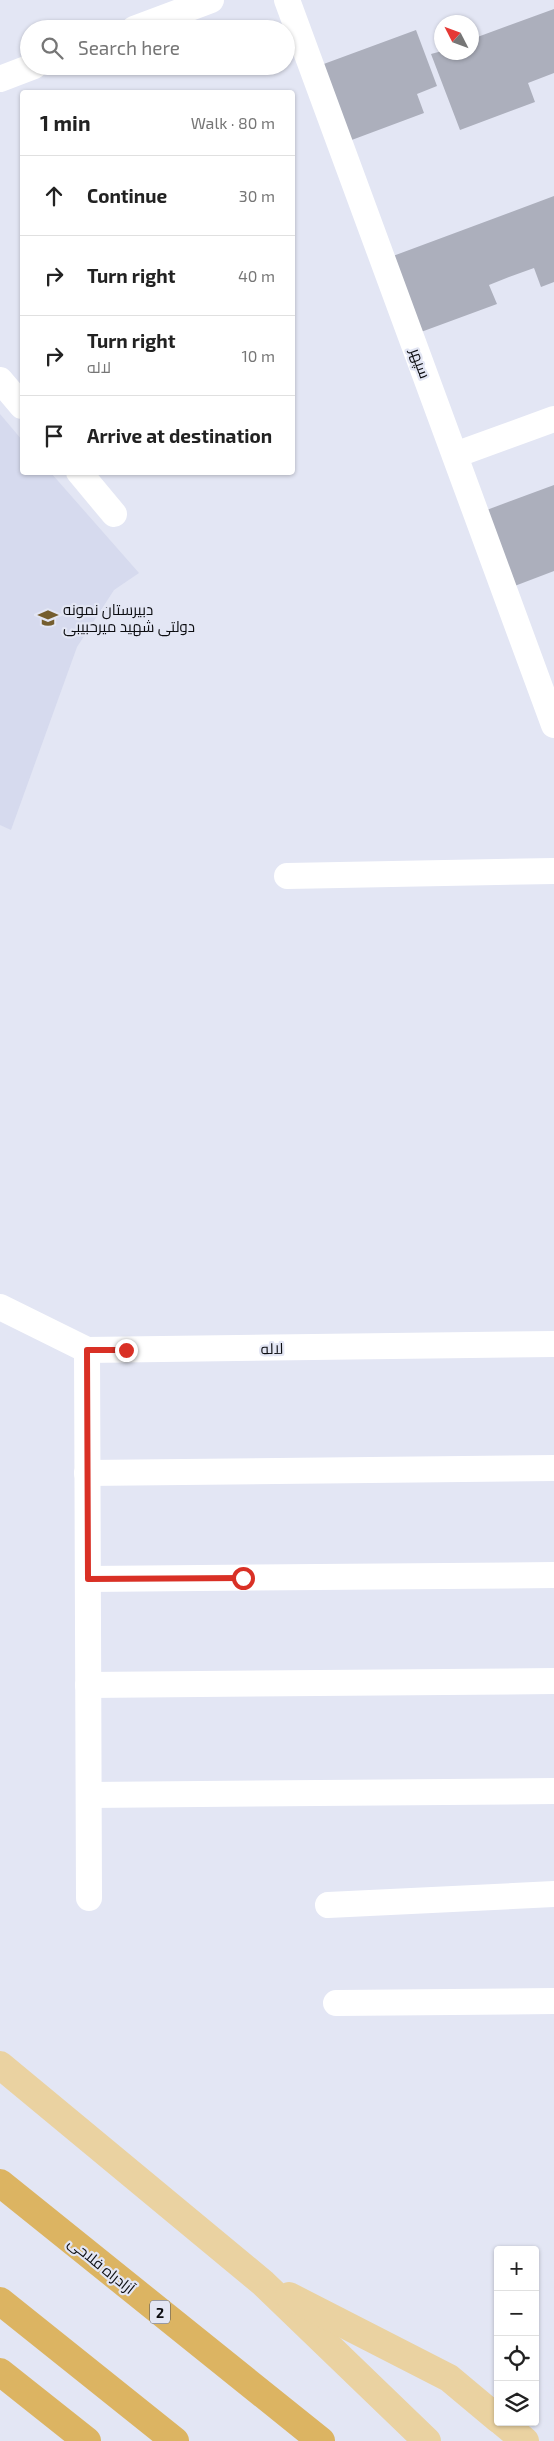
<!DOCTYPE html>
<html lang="en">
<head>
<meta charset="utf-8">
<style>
  :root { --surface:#fff; --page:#f2f2f2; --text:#222; --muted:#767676; --line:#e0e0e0 }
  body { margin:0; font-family:"Exo 2",Cairo,sans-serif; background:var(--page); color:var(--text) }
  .controls { position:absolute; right:15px; bottom:15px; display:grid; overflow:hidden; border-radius:5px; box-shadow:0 1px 4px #0004 }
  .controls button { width:45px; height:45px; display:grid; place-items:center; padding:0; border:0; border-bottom:1px solid var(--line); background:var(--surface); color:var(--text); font:25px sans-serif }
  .compass { position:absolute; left:434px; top:15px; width:45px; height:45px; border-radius:50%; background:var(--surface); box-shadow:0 1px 4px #0004; rotate:312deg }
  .stop { position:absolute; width:15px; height:15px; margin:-11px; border:4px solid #d93025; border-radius:50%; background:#fff }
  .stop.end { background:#d93025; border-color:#fff; box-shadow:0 1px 5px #0008 }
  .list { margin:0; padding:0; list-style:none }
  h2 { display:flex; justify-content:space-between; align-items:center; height:65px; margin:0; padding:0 20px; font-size:21px }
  h2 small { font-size:16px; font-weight:400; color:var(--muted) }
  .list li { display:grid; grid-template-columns:32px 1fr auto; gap:15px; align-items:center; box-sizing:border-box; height:80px; padding:0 20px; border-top:1px solid var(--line) }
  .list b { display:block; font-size:19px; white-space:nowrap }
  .list p { margin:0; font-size:16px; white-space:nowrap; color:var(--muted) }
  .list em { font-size:16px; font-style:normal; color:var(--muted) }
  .icon { flex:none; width:28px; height:28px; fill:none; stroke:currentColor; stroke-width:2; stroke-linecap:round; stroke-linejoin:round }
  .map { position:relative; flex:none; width:554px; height:2441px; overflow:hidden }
  .search { position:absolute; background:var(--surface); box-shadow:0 1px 4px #0004; left:20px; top:20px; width:275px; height:55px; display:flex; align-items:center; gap:12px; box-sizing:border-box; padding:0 18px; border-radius:28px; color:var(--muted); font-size:19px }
  .panel { position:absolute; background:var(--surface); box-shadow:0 1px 4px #0004; left:20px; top:90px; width:275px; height:385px; border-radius:5px }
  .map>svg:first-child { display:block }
</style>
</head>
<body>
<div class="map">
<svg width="554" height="2441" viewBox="0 0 554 2441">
  <rect width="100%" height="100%" fill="#e3e6f4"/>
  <polygon fill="#d6daee" points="0,414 22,440 22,472 51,473 139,573 114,590 77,647 11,830 0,825"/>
  <g fill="#acafbc">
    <polygon points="554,9 554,73 528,83 535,102 460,130 431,54 442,51 442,52 472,52 472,39"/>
    <polygon points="416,30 437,86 417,94 424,113 349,141 321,65"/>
    <polygon points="554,196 554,282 541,287 534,268 509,277 489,285 497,304 421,332 393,256"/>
    <polygon points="554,485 554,571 512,587 484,511"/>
  </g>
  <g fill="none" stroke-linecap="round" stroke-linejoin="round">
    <g stroke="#fff" stroke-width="26">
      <polyline points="287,0 554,725"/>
      <polyline points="134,29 211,0"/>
      <polyline points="0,79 34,66"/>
      <polyline points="0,380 22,406"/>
      <polyline points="455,455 554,419"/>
      <polyline points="79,472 114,514"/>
      <polyline points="287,876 554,871"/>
      <polyline points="0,1307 87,1350 554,1344"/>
      <polyline points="87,1350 89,1898"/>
      <polyline points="87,1473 554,1468"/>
      <polyline points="88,1579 554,1575"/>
      <polyline points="88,1685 554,1681"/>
      <polyline points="89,1795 554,1791"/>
      <polyline points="328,1905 554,1894"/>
      <polyline points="336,2003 554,2001"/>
    </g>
    <g stroke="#ead2a1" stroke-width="28">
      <polyline points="0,2065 263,2283 427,2441"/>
      <polyline points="289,2296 449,2378 498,2419"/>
      <polyline points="502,2422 525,2441"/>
    </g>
    <g stroke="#dcb462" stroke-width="28">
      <polyline points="0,2183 321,2441"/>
      <polyline points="0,2301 175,2441"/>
      <polyline points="0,2372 87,2441"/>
    </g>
  </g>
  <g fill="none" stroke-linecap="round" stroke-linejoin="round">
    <polyline stroke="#d93025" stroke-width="6" points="126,1350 87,1350 88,1579 243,1578"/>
  </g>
  <defs>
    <symbol id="school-bare" viewBox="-9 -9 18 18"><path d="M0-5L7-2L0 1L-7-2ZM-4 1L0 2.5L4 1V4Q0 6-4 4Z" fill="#755e2f" stroke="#e3e6f4" stroke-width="2.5" paint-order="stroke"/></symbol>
  </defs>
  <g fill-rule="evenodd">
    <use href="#school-bare" x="34" y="604" width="28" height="28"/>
  </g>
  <g text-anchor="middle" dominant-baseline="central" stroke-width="4.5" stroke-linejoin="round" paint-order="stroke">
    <rect fill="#e3e6f4" stroke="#4c4e55" stroke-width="1" x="150" y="2300.5" width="20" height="23" rx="4"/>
    <g font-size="14" font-weight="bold" fill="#0c0d11">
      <text x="160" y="2312">2</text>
    </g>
    <g font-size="15" fill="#0c0d11" stroke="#e3e6f4">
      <text transform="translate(421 363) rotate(70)">سپهر</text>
      <text transform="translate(272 1348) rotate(-1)">لاله</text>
      <text transform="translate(102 2265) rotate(39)">آزادراه فلاحی</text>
    </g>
    <g font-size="15" fill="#0c0d11" stroke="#e3e6f4" text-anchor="start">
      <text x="63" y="609">دبیرستان نمونه<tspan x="63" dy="17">دولتی شهید میرحبیبی</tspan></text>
    </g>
  </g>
</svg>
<div class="controls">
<button>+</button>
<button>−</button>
<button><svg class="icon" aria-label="locate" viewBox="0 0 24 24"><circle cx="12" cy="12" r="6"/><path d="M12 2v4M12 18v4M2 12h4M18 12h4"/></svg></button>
<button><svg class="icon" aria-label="layers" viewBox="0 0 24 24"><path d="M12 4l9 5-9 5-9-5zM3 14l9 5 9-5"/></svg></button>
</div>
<svg class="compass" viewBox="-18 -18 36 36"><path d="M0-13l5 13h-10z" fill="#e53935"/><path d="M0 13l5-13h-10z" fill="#767676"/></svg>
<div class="stop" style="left:243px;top:1578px"></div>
<div class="stop end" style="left:126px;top:1350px"></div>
<div class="search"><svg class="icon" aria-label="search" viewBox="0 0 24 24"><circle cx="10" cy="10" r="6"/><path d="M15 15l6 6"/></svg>Search here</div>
<section class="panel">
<h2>1 min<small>Walk · 80 m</small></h2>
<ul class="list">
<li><svg class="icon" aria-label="ahead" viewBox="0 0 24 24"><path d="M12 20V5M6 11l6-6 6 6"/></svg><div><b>Continue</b></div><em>30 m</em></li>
<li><svg class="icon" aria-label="right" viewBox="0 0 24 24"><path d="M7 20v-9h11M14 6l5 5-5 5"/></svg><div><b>Turn right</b></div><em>40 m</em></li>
<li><svg class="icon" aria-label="right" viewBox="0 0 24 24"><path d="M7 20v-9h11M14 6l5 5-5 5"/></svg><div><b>Turn right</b><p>لاله</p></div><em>10 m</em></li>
<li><svg class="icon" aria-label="arrive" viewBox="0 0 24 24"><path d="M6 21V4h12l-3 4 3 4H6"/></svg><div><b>Arrive at destination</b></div></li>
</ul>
</section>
</div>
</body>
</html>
